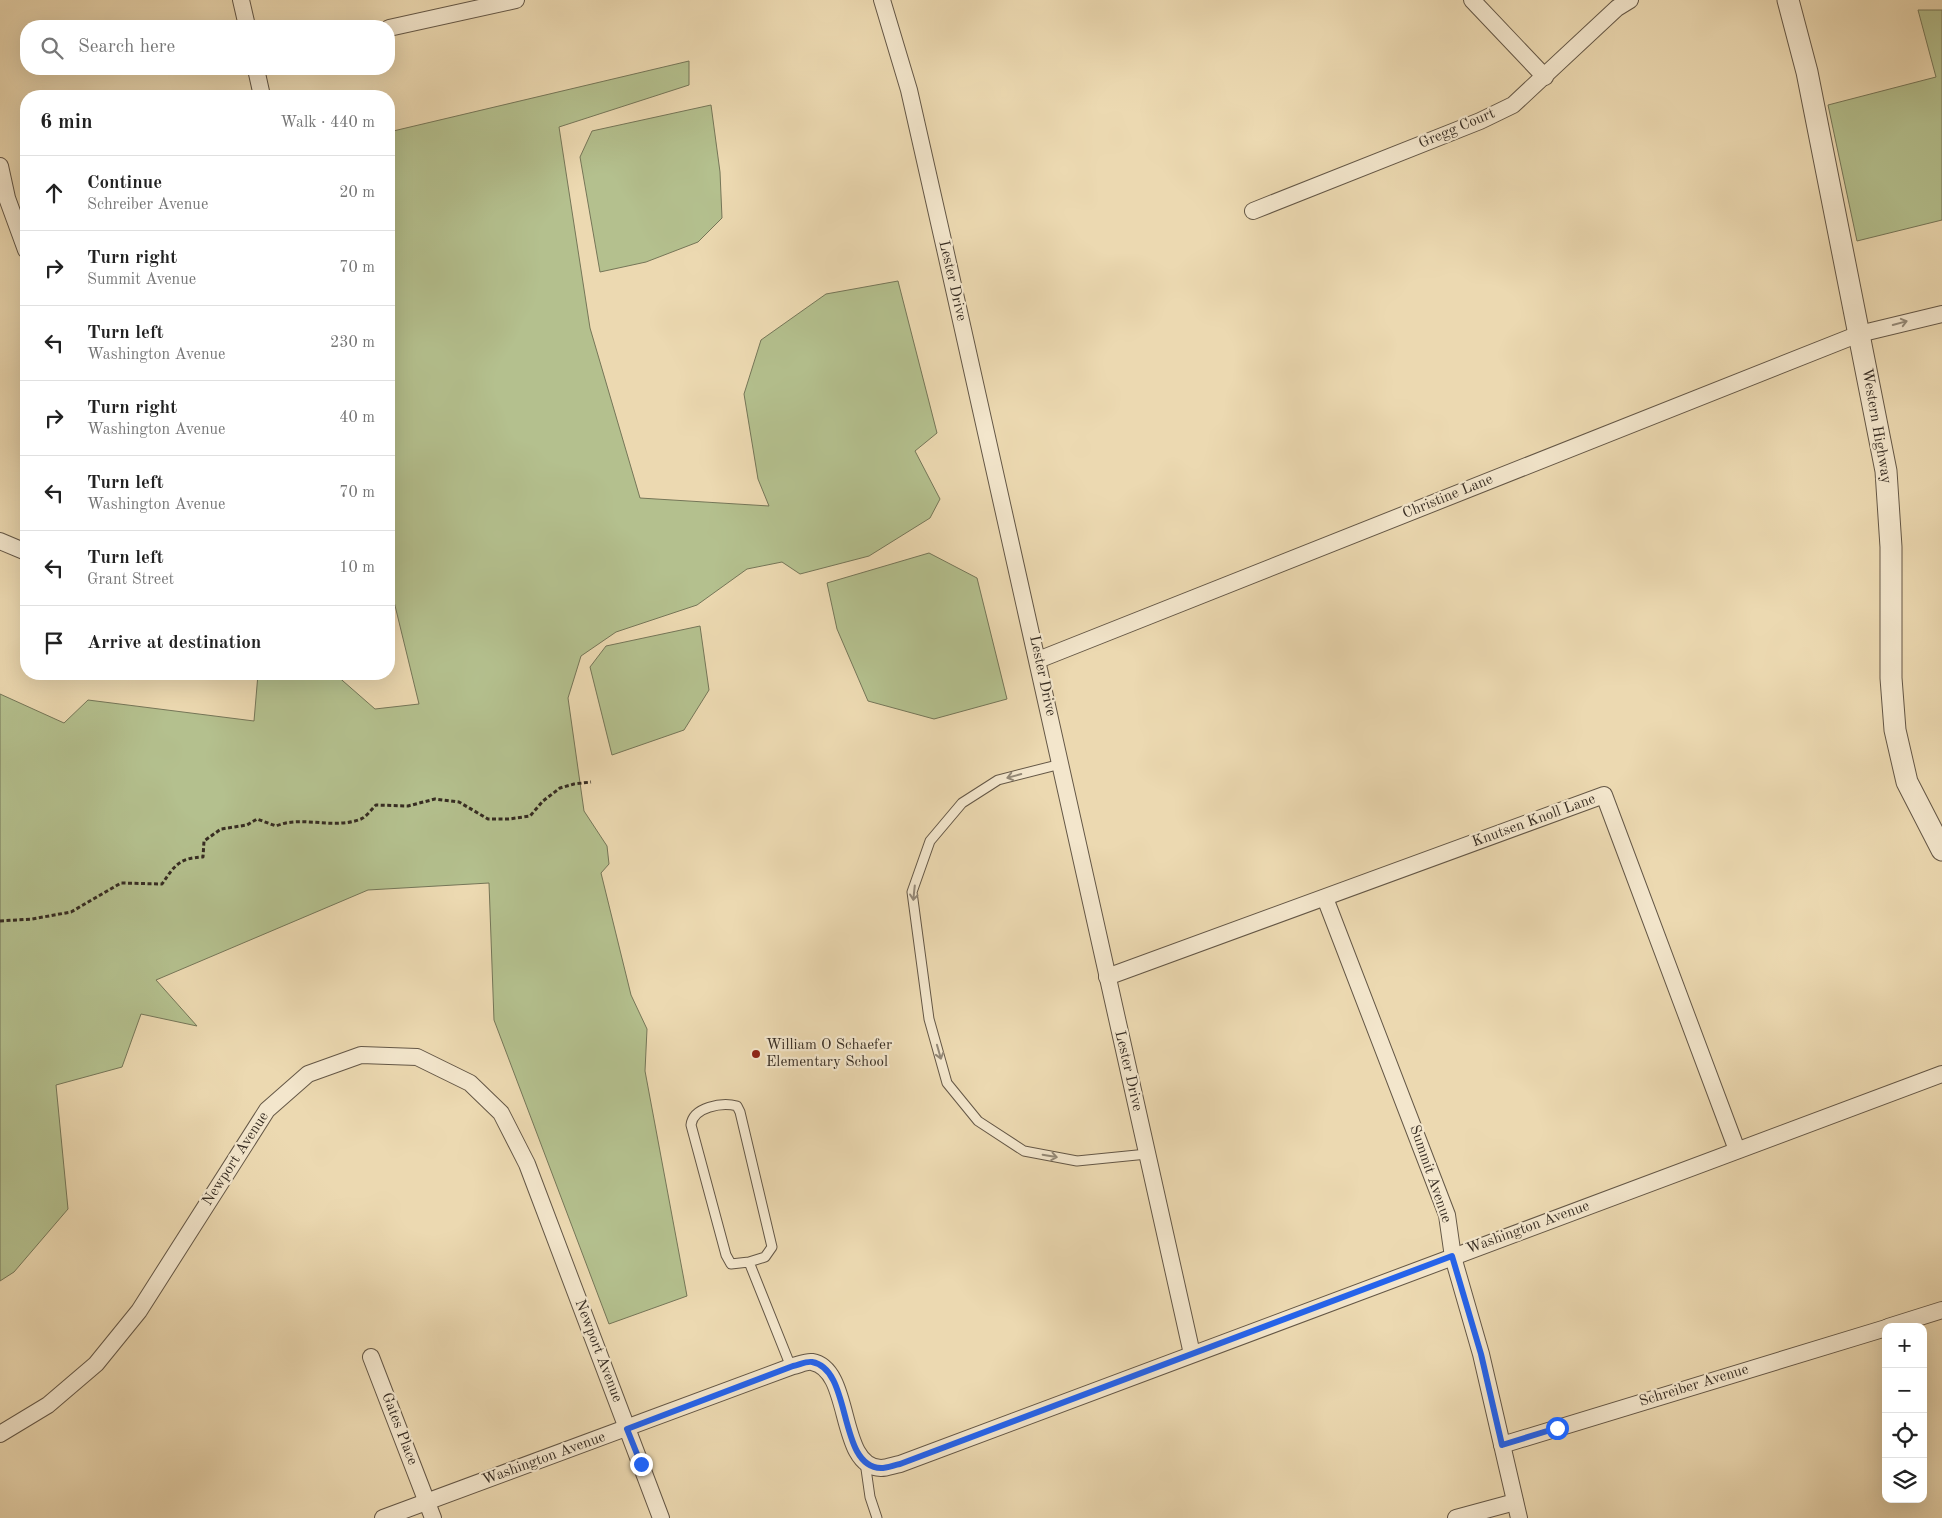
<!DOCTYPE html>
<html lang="en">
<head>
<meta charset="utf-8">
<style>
  :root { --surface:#fff; --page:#f2f2f2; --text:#222; --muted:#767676; --line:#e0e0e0 }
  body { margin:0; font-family:"Old Standard TT",serif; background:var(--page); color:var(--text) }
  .controls { position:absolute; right:15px; bottom:15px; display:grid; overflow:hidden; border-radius:10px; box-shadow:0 5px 20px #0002 }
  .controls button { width:45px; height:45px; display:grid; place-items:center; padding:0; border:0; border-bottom:1px solid var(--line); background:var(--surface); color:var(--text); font:25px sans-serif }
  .stop { position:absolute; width:15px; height:15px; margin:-11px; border:4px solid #2563eb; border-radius:50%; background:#fff }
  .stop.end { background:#2563eb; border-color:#fff; box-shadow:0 1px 5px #0008 }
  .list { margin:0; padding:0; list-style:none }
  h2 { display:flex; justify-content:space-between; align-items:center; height:65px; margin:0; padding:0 20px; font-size:21px }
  h2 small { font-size:16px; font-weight:400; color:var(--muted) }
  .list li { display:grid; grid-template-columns:32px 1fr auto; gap:15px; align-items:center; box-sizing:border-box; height:75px; padding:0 20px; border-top:1px solid var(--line) }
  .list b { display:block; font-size:19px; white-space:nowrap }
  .list p { margin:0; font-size:16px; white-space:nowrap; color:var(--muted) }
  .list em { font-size:16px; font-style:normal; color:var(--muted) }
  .icon { flex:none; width:28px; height:28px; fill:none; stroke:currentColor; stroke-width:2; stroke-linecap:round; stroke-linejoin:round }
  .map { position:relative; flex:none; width:1942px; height:1518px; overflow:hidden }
  .search { position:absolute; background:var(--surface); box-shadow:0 5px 20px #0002; left:20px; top:20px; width:375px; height:55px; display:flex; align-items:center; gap:12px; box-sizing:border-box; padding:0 18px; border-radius:20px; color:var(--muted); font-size:19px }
  .panel { position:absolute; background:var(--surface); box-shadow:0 5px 20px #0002; left:20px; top:90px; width:375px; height:590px; border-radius:20px }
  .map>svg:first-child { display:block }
</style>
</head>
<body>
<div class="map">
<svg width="1942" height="1518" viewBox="0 0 1942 1518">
  <rect width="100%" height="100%" fill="#ecd9b1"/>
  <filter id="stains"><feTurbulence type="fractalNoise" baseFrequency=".004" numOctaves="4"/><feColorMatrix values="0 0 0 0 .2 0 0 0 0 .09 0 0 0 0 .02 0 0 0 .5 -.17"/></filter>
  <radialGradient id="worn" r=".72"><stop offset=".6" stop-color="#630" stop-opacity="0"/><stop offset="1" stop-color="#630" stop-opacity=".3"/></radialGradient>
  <g fill="#b4c08e" stroke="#757658">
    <polygon points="1918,10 1942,10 1942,220 1857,241 1828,105 1936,77"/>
    <polygon points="689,61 689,85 559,127 590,328 640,498 769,506 758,479 744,394 761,340 826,294 898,281 937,433 915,451 940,499 930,518 869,556 800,574 782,562 747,569 697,605 616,632 581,656 568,698 584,811 607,846 609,864 601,873 631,995 647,1029 645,1071 687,1296 609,1324 494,1020 489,883 368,890 156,980 197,1026 141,1014 122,1067 56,1085 68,1209 14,1272 0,1281 0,694 64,723 88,700 254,721 258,674 335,674 375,709 419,704 389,581 389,132"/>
    <polygon points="711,105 720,172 722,218 698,242 646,262 600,272 580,157 592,131"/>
    <polygon points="929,553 977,578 1007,699 934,719 868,701 837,629 827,583"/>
    <polygon points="700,626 709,690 684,730 612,755 590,667 606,646"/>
  </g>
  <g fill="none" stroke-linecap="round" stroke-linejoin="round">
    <defs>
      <g id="service">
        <polyline points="1061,764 998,780 962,803 930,841 912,892 929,1019 947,1083 978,1121 1024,1151 1077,1161 1147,1154"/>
        <path d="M749 1262 765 1257 772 1247 740 1112 737 1106C722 1102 693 1107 691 1125L726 1255 731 1264 749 1262 791 1367"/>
        <polyline points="865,1462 870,1497 877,1518"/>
      </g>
      <g id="minor">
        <polyline points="241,0 247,26"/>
        <polyline points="882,0 909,90 945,249 1192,1354"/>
        <polyline points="1472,0 1545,77"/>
        <polyline points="389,28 516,0"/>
        <polyline points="256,69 262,96"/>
        <polyline points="0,166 7,198 26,250"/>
        <polyline points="1253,211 1480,121 1513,105 1617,8 1630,0"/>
        <polyline points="0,541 26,552"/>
        <polyline points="1038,660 1859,334 1942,314"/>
        <polyline points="1325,898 1447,1215 1453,1257 1481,1354 1519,1518"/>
        <polyline points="1107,977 1604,795 1737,1150"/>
        <polyline points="1888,1327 1942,1310"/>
        <polyline points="371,1357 433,1518"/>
        <polyline points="0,1434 48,1405 96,1364 139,1311 267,1110 308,1074 361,1055 417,1057 470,1083 501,1113 527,1164 661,1518"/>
        <polyline points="1502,1445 1886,1328"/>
        <path d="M383 1518 793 1366C799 1365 806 1361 812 1362 853 1369 837 1467 881 1468 887 1468 894 1465 900 1464L1942 1074"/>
        <polyline points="1456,1518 1515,1502"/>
      </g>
      <polyline id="tertiary" points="1788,0 1807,72 1886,471 1891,547 1891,678 1895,730 1907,782 1942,850"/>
    </defs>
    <use href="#service" stroke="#645746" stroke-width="11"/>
    <use href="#minor" stroke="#645746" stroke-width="18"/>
    <use href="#tertiary" stroke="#645746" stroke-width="23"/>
    <path stroke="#362c22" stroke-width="3" stroke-dasharray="4 2.5" stroke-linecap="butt" d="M0 921 32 919 71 912 121 883 162 884C175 865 179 858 203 857L204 841 221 829 247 825 257 819 276 826C302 815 333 830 361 819 366 817 372 809 376 805L408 806 435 799 459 802 488 819H509L530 816 543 801 560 788 574 784 591 782"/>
    <use href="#service" stroke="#f3e6cc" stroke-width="9"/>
    <use href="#minor" stroke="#f3e6cc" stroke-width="16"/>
    <use href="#tertiary" stroke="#f3e6cc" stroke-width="21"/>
  </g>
  <defs><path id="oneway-shaft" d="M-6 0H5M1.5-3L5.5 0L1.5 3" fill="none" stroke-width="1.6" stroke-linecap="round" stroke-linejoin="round" transform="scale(1.25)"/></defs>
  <g stroke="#948977">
    <use href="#oneway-shaft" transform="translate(1900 323) rotate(-15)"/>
    <use href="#oneway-shaft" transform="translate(1014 776) rotate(165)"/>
    <use href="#oneway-shaft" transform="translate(914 893) rotate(96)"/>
    <use href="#oneway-shaft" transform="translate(939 1052) rotate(74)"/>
    <use href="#oneway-shaft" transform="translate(1050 1156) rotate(10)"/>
  </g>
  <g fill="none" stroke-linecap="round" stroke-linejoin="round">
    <path stroke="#2563eb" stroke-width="6" d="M641 1464 627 1429 793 1366C799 1365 806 1361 812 1362 853 1369 837 1467 881 1468 887 1468 894 1465 900 1464L1452 1256 1481 1354 1502 1445 1557 1428"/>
  </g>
  <circle fill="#8f2418" stroke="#f3e6cc" stroke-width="2" cx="756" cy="1054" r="5"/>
  <g text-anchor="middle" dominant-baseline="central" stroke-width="4.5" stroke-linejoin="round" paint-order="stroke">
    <g font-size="15" fill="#362c22" stroke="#f3e6cc">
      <text transform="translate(1457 129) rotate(-23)">Gregg Court</text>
      <text transform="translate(952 281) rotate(77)">Lester Drive</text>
      <text transform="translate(1876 426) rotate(80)">Western Highway</text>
      <text transform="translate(1448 497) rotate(-22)">Christine Lane</text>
      <text transform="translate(1042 676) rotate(78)">Lester Drive</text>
      <text transform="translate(1534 821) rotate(-20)">Knutsen Knoll Lane</text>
      <text transform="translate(1128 1071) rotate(77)">Lester Drive</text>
      <text transform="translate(236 1159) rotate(-57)">Newport Avenue</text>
      <text transform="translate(1430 1174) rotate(71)">Summit Avenue</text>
      <text transform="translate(1528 1228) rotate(-20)">Washington Avenue</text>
      <text transform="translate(598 1351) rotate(69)">Newport Avenue</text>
      <text transform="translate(1694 1386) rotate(-17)">Schreiber Avenue</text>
      <text transform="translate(399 1429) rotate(69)">Gates Place</text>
      <text transform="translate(544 1459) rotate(-20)">Washington Avenue</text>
    </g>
    <g font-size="15" fill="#362c22" stroke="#f3e6cc" text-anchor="start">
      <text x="766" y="1045">William O Schaefer<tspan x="766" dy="17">Elementary School</tspan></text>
    </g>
  </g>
  <rect width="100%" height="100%" filter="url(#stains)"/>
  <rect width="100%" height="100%" fill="url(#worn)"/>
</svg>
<div class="controls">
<button>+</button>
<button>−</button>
<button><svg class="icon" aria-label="locate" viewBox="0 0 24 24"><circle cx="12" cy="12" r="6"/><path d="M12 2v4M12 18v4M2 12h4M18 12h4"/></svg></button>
<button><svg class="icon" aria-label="layers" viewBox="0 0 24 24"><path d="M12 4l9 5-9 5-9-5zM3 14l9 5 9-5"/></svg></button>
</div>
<div class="stop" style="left:1557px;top:1428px"></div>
<div class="stop end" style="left:641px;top:1464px"></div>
<div class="search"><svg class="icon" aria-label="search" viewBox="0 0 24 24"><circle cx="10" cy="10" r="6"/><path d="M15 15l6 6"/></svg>Search here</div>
<section class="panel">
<h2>6 min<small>Walk · 440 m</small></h2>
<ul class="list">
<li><svg class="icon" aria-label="ahead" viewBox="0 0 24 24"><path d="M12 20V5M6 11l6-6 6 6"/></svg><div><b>Continue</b><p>Schreiber Avenue</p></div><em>20 m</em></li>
<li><svg class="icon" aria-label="right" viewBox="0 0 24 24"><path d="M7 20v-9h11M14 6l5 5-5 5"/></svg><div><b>Turn right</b><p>Summit Avenue</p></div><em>70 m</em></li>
<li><svg class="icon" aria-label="left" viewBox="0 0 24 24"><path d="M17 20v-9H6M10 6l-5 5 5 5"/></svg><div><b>Turn left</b><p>Washington Avenue</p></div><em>230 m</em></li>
<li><svg class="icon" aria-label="right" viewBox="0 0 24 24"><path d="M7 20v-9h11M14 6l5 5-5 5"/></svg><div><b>Turn right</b><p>Washington Avenue</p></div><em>40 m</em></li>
<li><svg class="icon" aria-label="left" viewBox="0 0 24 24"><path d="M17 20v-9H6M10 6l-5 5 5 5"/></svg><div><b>Turn left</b><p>Washington Avenue</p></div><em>70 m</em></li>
<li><svg class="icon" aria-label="left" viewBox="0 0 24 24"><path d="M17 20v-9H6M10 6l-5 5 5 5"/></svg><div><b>Turn left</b><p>Grant Street</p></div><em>10 m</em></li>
<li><svg class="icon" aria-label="arrive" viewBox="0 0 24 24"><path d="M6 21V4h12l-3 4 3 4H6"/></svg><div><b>Arrive at destination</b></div></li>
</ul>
</section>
</div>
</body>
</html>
